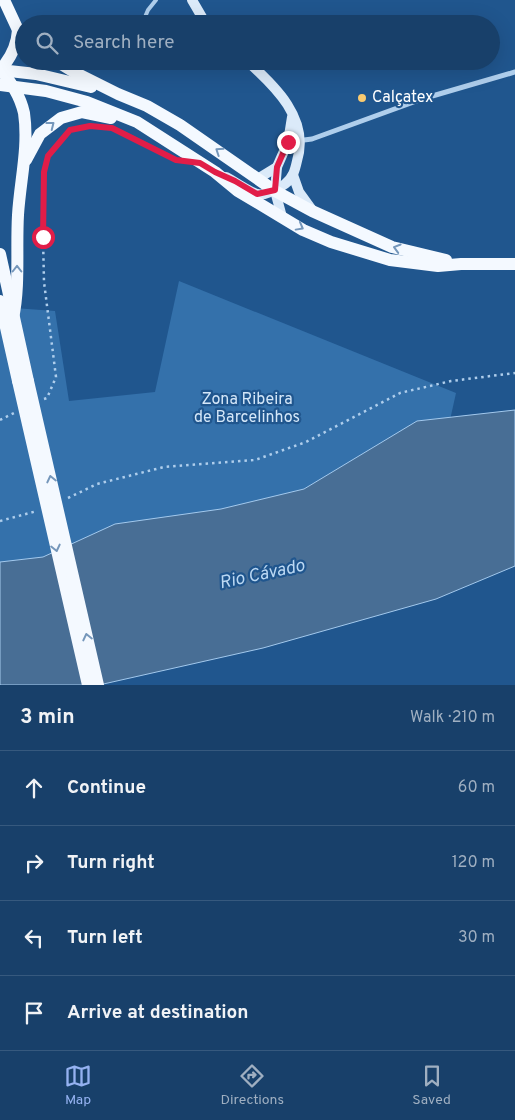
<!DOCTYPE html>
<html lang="en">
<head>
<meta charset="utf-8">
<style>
  :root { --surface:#18406a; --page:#254b72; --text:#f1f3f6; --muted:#9fafc1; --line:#36597e; --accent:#95b2f1 }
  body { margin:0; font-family:Overpass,sans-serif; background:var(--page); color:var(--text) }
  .stop { position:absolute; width:15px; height:15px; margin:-11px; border:4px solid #e11d48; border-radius:50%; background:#fff }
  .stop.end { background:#e11d48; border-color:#fff; box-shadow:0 1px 5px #0008 }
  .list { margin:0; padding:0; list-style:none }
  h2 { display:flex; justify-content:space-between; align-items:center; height:65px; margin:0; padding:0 20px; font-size:21px }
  h2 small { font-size:16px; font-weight:400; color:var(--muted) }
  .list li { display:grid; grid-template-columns:32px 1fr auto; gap:15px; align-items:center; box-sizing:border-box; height:75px; padding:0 20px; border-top:1px solid var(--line) }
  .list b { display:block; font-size:19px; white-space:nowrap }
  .list em { font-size:16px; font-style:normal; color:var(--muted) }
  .icon { flex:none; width:28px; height:28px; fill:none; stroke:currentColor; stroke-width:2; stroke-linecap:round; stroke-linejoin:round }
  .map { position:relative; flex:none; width:515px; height:685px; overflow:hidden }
  .search { position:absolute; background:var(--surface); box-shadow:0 5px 20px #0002; left:15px; right:15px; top:15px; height:55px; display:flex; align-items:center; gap:12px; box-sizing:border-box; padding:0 18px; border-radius:28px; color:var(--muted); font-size:19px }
  .sheet { height:365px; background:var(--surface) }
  nav { display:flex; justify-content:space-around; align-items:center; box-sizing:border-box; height:70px; border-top:1px solid var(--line); background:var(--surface); font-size:14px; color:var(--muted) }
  nav a { display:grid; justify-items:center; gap:2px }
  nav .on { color:var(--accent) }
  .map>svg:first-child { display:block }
</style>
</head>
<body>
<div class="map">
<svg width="515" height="685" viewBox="0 0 515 685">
  <rect width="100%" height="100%" fill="#20568e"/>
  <polygon fill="#3471ab" points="179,281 456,393 444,447 108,548 0,574 0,307 55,311 69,401 155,392"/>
  <polygon fill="#486e95" stroke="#a3c9ed" points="515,410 515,566 436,599 263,648 99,685 0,685 0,562 43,557 115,524 221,509 304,489 417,421"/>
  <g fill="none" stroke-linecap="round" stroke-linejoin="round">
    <g stroke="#afceec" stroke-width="2.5" stroke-dasharray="2.5 4" stroke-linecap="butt">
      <polyline points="114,129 156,151"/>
      <polyline points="44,399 47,398 56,377 44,282 43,237 44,173 48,156 70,130 87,127"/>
      <polyline points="0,420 14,413"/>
      <polyline points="68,498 97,484 164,467 255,460 306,442 400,393 451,381 515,373"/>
      <polyline points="0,521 37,511"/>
    </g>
    <polyline stroke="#afceec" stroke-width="4" points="142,24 148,10 156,0"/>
    <polyline stroke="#afceec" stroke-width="5" points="288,142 312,139 422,99 515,72"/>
    <g stroke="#dbeaf9" stroke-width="10">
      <polyline points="192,0 206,24"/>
      <polyline points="293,175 299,192 312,210"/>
      <path d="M226 177C234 181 250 192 257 194 266 196 278 189 285 184 293 178 295 170 297 161 310 119 275 86 247 61"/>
      <polyline points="259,178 277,167"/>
      <polyline points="282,217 275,191 277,167 288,142 292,117"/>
    </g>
    <g stroke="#f4f9ff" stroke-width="12">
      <polyline points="4,0 18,30 24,35"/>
      <polyline points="56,61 74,72 118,94 147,106 180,125 275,191 312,211 392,247 446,260"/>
      <polyline points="0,70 36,74 91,87"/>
      <path d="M0 70C11 58 17 46 18 30"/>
      <path d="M1 70C11 83 20 95 24 113 29 147 20 181 18 215 16 248 20 286 13 318"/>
      <polyline points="0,85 46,91 87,102 137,122 215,172 238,191 303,230 331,242 390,260 438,266 461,264 515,264"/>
      <polyline points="26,160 40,134 61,118 82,112 111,118"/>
      <polyline points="0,254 28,381"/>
      <polyline points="0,301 18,381"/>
    </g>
    <g stroke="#f4f9ff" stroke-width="12">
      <polyline points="18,381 88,685"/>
      <polyline points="28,381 98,685"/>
    </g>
  </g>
  <defs><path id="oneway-chevron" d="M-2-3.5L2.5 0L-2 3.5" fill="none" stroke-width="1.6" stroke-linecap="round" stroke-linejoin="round" transform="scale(1.25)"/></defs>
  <g stroke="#7597bb">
    <use href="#oneway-chevron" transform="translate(51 125) rotate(-38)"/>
    <use href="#oneway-chevron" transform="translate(219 151) rotate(-146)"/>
    <use href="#oneway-chevron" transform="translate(300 227) rotate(29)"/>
    <use href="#oneway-chevron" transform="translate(397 248) rotate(-164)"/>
    <use href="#oneway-chevron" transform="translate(17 269) rotate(-90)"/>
    <use href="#oneway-chevron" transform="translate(51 479) rotate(-103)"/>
    <use href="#oneway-chevron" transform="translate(56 548) rotate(77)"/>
    <use href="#oneway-chevron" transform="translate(87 637) rotate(-103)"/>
  </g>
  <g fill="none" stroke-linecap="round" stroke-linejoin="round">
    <polyline stroke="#e11d48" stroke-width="6" points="43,237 44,172 48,156 70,130 90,126 112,128 176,160 200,163 215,172 235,181 257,194 275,190 277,167 288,142"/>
  </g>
  <circle fill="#f9ca70" stroke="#20568e" stroke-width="2" cx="362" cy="98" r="5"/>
  <g text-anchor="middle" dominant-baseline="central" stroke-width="4.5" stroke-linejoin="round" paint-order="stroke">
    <g font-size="16" fill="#fff" stroke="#20568e" text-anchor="start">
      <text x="372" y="98">Calçatex</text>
    </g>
    <g font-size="16" fill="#d4e7f9" stroke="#20568e">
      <text x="247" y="400">Zona Ribeira<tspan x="247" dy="18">de Barcelinhos</tspan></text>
    </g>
    <g font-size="18" font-style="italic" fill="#bbd8f3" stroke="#20568e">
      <text transform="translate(262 575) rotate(-12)">Rio Cávado</text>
    </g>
  </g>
</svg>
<div class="stop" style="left:43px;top:237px"></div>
<div class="stop end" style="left:288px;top:142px"></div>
<div class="search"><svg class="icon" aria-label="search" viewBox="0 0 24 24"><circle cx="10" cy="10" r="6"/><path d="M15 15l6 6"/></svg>Search here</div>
</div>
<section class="sheet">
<h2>3 min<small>Walk · 210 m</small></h2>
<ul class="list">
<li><svg class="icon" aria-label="ahead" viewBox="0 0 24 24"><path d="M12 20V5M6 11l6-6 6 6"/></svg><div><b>Continue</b></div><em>60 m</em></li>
<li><svg class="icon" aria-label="right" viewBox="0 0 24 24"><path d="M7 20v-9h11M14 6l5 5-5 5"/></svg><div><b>Turn right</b></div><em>120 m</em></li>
<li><svg class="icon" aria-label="left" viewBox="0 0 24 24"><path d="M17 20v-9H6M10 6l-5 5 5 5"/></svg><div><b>Turn left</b></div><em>30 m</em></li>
<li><svg class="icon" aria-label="arrive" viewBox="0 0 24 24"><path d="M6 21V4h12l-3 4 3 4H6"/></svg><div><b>Arrive at destination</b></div></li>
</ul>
</section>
<nav>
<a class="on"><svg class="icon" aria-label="map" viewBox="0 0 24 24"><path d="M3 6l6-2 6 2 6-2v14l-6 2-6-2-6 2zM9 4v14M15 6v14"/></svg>Map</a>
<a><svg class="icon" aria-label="directions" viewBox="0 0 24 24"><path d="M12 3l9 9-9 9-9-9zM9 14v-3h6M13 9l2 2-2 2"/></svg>Directions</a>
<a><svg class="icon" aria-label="saved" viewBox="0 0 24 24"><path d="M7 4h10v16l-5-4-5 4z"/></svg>Saved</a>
</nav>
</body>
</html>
